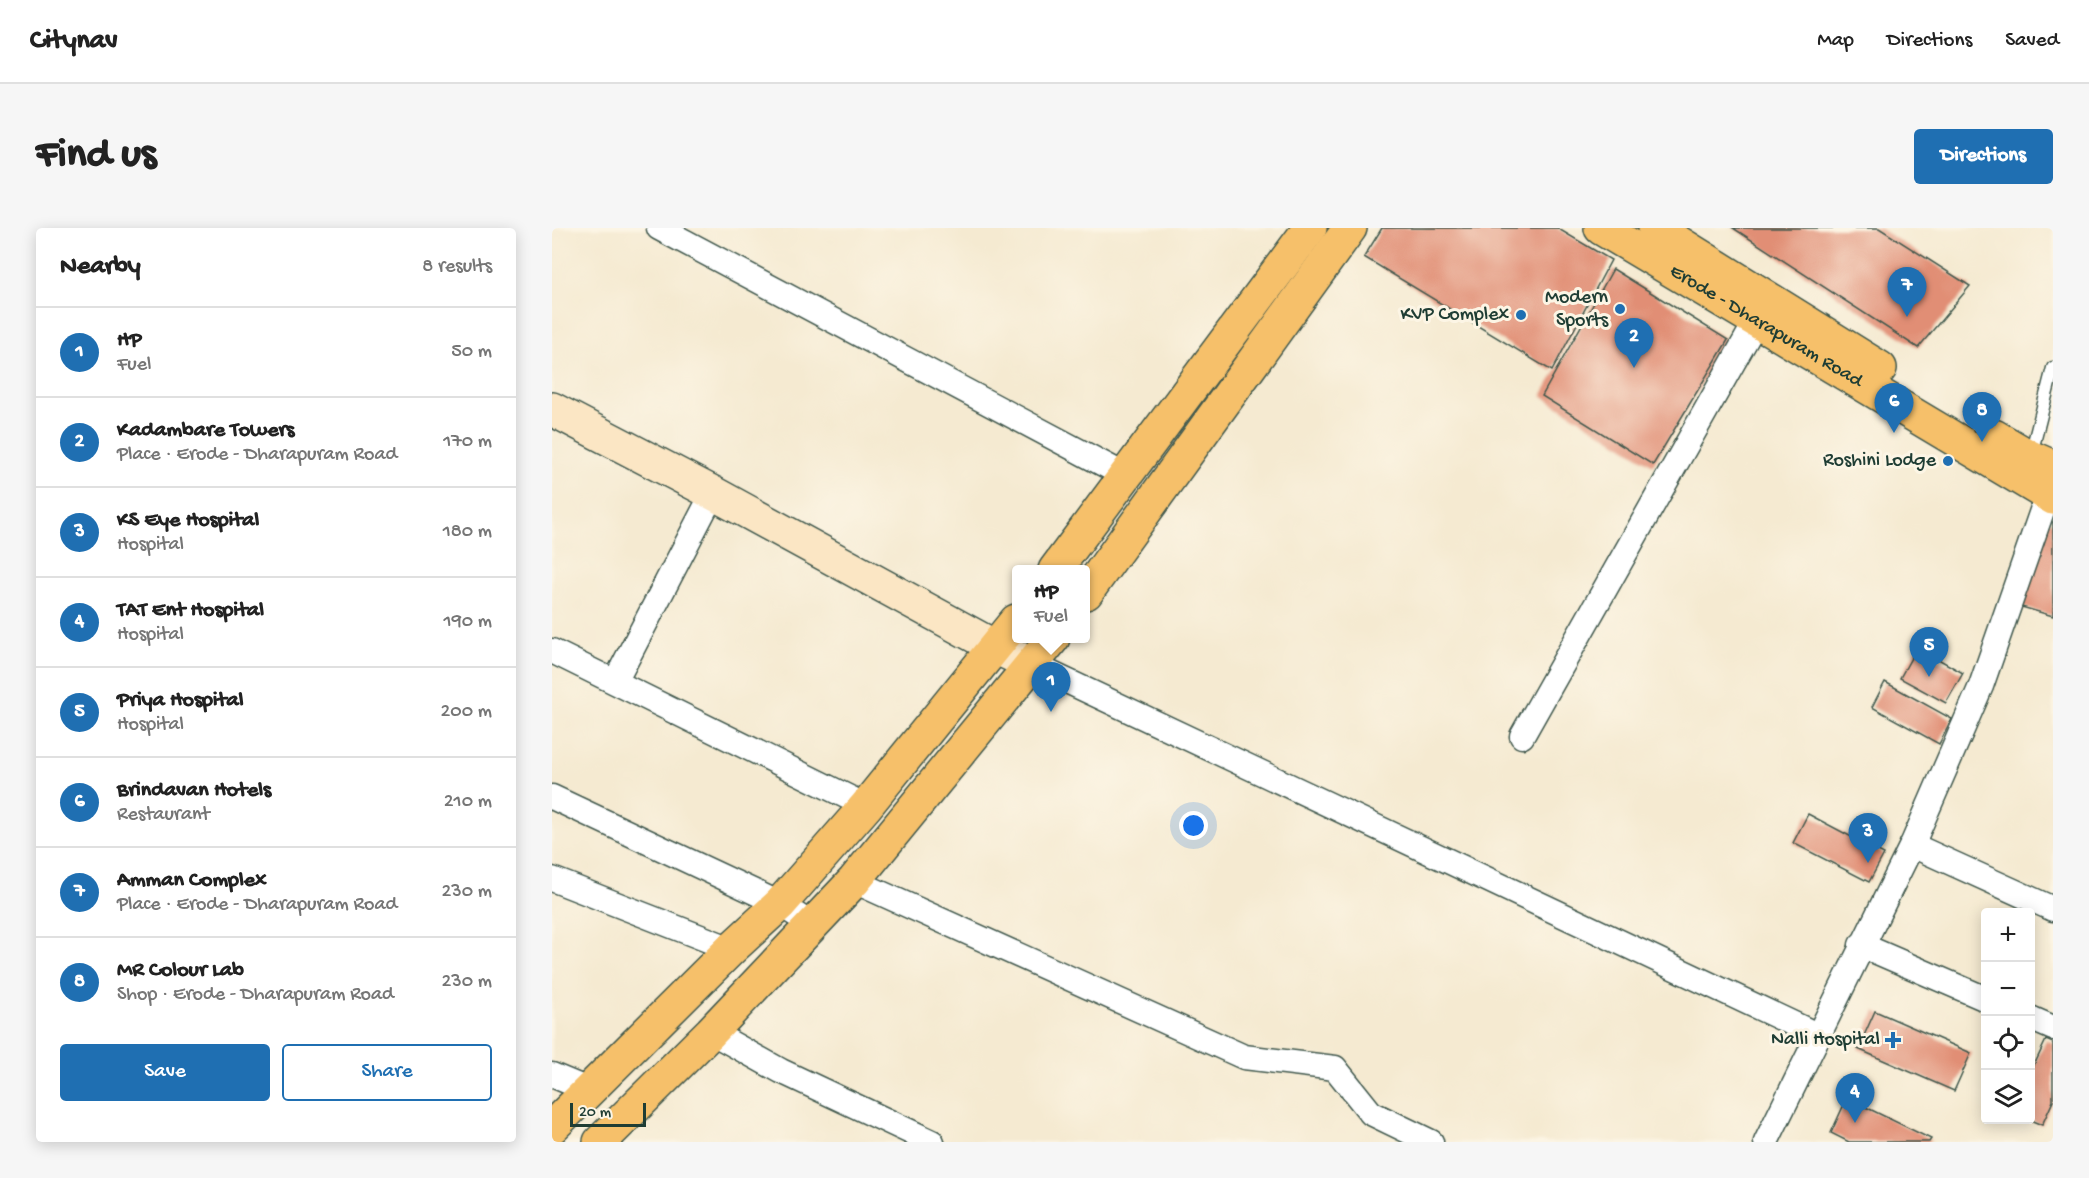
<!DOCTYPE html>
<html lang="en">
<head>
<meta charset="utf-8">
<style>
  :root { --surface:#fff; --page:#f6f6f6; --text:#222; --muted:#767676; --line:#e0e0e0; --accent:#1f6fb2 }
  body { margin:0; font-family:"Gochi Hand",sans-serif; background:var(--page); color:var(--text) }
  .controls { position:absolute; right:18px; bottom:18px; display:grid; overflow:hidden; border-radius:6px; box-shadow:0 3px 15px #0003 }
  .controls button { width:54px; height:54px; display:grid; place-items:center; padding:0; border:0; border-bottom:2px solid var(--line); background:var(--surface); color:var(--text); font:30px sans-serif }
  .scale { position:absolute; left:18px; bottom:15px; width:76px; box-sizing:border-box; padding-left:6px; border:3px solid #1f3d34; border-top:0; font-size:16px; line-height:21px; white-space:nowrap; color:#1f3d34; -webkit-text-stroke:4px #fcf5e5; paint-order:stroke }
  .you { position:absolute; left:642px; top:598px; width:21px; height:21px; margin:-15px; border:4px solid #fff; border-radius:50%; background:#1a73e8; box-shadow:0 0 0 9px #1a73e833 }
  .badge { display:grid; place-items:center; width:39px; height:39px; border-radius:50%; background:var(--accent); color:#fff; font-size:20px; font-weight:700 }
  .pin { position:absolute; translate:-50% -50px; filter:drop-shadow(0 2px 3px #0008) }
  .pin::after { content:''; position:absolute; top:32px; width:21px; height:18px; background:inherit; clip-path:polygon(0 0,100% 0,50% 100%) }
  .popup { position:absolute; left:460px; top:337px; width:78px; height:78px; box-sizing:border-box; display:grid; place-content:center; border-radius:6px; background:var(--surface); filter:drop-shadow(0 2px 4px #0005); font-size:20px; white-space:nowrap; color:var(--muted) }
  .popup b { font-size:22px; color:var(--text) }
  .popup::after { content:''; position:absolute; left:50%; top:100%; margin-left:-12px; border:12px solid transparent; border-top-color:var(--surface) }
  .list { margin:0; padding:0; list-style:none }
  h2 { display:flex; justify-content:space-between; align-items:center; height:78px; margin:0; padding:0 24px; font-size:26px }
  h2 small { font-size:20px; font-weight:400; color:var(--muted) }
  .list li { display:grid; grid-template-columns:39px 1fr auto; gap:18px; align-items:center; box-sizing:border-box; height:90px; padding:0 24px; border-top:2px solid var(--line) }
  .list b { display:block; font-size:22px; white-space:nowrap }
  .list p { margin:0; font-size:20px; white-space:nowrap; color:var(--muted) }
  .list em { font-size:20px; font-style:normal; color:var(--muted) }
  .actions { display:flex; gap:12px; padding:18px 24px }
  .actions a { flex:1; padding:14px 0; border:2px solid var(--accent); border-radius:6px; text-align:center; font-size:21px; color:var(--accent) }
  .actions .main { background:var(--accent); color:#fff }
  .icon { flex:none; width:33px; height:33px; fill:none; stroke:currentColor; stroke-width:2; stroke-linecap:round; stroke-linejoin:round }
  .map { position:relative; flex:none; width:1501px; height:914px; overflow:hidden; border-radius:6px }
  header { display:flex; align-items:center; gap:36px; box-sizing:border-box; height:84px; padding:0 30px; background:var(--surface); border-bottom:2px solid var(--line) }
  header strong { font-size:28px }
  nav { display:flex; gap:33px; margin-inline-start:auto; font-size:21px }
  .intro { display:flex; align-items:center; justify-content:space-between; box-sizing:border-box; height:144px; padding:0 36px }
  h1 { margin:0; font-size:42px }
  .button { padding:15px 27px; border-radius:6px; background:var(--accent); color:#fff; font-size:21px; font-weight:700 }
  main { display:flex; gap:36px; padding:0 36px }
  aside { flex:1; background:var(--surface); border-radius:6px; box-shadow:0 3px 15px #0003 }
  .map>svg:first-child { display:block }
</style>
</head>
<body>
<header>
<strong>Citynav</strong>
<nav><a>Map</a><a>Directions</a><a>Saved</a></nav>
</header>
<div class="intro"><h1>Find us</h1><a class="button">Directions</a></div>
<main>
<aside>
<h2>Nearby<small>8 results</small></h2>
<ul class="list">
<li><span class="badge">1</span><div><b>HP</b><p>Fuel</p></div><em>50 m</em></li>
<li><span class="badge">2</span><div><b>Kadambare Towers</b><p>Place · Erode - Dharapuram Road</p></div><em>170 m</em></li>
<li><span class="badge">3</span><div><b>KS Eye Hospital</b><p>Hospital</p></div><em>180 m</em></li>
<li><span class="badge">4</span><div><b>TAT Ent Hospital</b><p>Hospital</p></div><em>190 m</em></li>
<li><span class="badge">5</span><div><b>Priya Hospital</b><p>Hospital</p></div><em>200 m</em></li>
<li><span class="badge">6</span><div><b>Brindavan Hotels</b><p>Restaurant</p></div><em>210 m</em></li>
<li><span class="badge">7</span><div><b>Amman Complex</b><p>Place · Erode - Dharapuram Road</p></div><em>230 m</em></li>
<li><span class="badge">8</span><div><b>MR Colour Lab</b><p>Shop · Erode - Dharapuram Road</p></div><em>230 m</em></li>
</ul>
<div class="actions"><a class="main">Save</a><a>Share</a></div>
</aside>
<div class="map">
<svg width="1501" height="914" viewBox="0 0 1501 914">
  <rect width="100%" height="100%" fill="#fcf5e5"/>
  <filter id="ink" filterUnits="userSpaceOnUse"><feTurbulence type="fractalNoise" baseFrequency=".0167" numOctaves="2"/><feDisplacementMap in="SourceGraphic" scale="12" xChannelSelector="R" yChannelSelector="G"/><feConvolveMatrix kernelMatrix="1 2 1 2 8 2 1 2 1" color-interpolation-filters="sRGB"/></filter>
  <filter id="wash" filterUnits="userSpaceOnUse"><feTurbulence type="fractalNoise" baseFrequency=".008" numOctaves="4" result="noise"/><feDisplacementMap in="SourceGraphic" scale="24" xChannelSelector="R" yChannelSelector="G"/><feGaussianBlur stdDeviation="1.35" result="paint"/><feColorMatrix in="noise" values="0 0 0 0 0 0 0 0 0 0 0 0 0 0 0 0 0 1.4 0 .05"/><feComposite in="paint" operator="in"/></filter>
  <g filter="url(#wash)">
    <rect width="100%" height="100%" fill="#f5ead1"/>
    <g id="blocks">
      <g fill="#e18e74">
        <polygon points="830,0 1005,0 1059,32 1000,143 812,29"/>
        <polygon points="1181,0 1327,0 1418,58 1366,120"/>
        <polygon points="1061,41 1176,112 1101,237 990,168"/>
        <polygon points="1493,292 1501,294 1501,388 1466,378"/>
        <polygon points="1365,419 1411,445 1394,475 1348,450"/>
        <polygon points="1333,454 1400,491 1387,516 1320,479"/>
        <polygon points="1256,586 1332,626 1317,654 1241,615"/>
        <polygon points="1323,783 1419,825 1402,863 1306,821"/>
        <polygon points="1494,812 1501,815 1501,873 1490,897 1478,892 1478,846"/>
        <polygon points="1295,870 1379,911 1377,914 1297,914 1279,905"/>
      </g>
    </g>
  </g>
  <g filter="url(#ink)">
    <use href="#blocks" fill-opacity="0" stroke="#3f574c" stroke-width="1.5"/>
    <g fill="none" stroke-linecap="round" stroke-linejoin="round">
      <defs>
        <polyline id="lane" points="1479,226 1501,140"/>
        <g id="street">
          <polyline points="107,0 572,247"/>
          <polyline points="0,423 314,578"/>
          <polyline points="481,437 1267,808"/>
          <polyline points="64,452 161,265"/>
          <polyline points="970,508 1205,92"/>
          <polyline points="0,569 228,676 260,697"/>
          <polyline points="1360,617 1501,681"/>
          <polyline points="0,651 179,721"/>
          <polyline points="302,653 692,829 783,840 819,885 879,914"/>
          <polyline points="1309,717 1434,771"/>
          <polyline points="1478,790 1501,800"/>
          <polyline points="159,804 229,843 380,914"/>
          <polyline points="0,847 36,862"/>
          <polyline points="1214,914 1360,617 1429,458 1500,254"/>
        </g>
        <polyline id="secondary" points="0,181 161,265 445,420 481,437"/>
        <g id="primary">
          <path id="s1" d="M1049 0 1501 270"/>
          <polyline points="1103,0 1328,140"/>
          <polyline points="1442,208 1478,229 1501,239"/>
          <polyline points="503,342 758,0"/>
          <polyline points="534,365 798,0"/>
          <polyline points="0,899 179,721 228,676 314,578 464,393"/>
          <polyline points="48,914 159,804 302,653 501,410"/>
        </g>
      </defs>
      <use href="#lane" stroke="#3f574c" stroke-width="15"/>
      <use href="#street" stroke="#3f574c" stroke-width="27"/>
      <use href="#secondary" stroke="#3f574c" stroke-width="36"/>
      <use href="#primary" stroke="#3f574c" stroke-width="36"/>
      <use href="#lane" stroke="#fff" stroke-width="12"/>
      <use href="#street" stroke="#fff" stroke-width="24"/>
      <use href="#secondary" stroke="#fbe6c4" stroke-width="33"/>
      <use href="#primary" stroke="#f6c06b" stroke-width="33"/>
    </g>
  </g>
  <g fill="#1f6fb2" stroke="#fcf5e5" stroke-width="2">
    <circle cx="1068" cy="81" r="6"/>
    <circle cx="969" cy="87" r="6"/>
    <circle cx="1396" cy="233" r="6"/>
    <path d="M1338 803h6v6h6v6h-6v6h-6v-6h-6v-6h6z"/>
  </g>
  <g text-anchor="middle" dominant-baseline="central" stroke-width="6" stroke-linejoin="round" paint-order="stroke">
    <g font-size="20" fill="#1f3d34" stroke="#fcf5e5" text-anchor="end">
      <text x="1056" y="70">Modern<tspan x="1056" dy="23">Sports</tspan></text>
      <text x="957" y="87">KVP Complex</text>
      <text x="1384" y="233">Roshini Lodge</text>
      <text x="1328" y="812">Nalli Hospital</text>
    </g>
    <g font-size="20" fill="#1f3d34" stroke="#fcf5e5">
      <text stroke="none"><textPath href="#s1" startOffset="192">Erode - Dharapuram Road</textPath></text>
    </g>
  </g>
</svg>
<div class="controls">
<button>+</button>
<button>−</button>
<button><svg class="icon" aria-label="locate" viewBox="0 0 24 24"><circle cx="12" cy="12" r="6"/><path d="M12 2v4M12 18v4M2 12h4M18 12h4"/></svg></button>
<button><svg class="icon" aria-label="layers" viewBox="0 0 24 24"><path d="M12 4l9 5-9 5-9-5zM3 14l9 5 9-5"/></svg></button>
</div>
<div class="scale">20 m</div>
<div class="you"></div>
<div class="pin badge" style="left:499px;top:484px">1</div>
<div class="popup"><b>HP</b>Fuel</div>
<div class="pin badge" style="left:1082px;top:140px">2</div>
<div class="pin badge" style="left:1316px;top:635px">3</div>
<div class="pin badge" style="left:1303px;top:895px">4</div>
<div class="pin badge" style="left:1377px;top:449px">5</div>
<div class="pin badge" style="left:1342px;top:205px">6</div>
<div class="pin badge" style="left:1355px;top:89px">7</div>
<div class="pin badge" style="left:1430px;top:214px">8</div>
</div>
</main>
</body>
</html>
